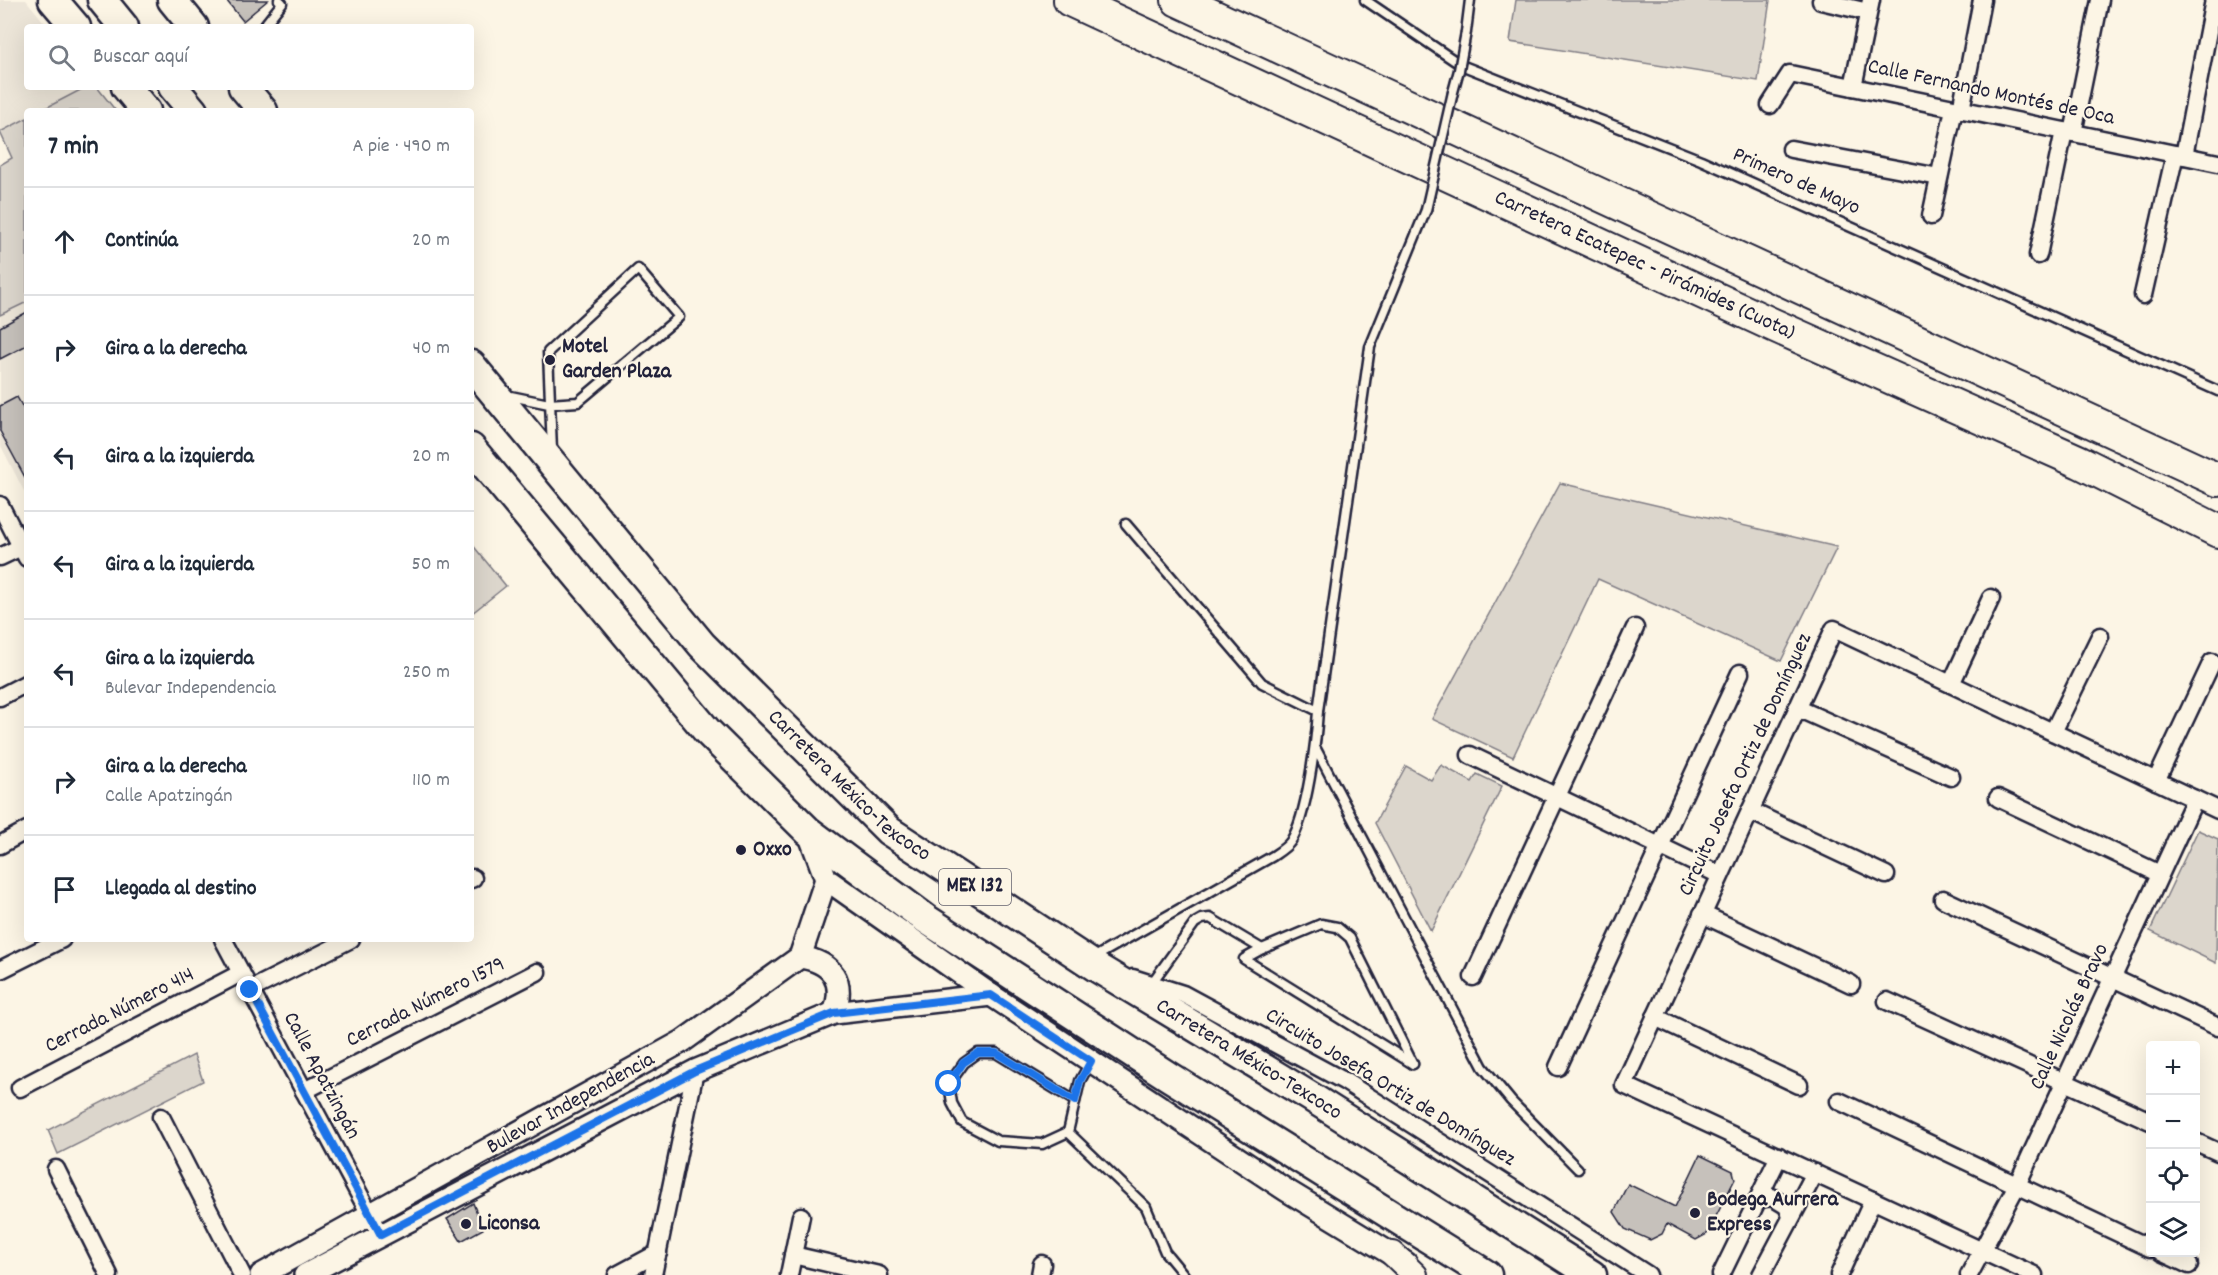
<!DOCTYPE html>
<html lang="es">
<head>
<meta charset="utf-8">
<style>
  :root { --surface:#fff; --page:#f6f6f7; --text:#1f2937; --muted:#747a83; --line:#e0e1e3 }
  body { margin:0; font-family:Dekko,sans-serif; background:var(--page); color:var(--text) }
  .controls { position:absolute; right:18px; bottom:18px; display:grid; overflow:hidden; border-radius:6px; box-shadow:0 6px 24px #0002 }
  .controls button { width:54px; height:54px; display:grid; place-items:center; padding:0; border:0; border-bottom:2px solid var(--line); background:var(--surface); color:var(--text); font:30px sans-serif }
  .stop { position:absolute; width:18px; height:18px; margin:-14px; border:4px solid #1a73e8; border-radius:50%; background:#fff }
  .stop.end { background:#1a73e8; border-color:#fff; box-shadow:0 2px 6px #0008 }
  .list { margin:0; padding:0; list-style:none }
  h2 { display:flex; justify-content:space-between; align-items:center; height:78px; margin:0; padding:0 24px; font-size:26px }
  h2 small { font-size:20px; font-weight:400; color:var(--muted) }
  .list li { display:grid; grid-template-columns:39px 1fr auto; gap:18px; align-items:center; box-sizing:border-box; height:108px; padding:0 24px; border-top:2px solid var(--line) }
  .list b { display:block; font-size:22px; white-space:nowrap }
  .list p { margin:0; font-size:20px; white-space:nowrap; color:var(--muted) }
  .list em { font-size:20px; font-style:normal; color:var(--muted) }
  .icon { flex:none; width:33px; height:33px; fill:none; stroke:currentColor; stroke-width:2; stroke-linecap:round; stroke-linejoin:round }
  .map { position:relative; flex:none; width:2218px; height:1275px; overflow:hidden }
  .search { position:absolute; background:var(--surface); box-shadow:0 6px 24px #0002; left:24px; top:24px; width:450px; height:66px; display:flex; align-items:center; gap:15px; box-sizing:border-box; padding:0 21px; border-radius:6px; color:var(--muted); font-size:22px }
  .panel { position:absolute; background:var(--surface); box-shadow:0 6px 24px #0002; left:24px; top:108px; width:450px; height:834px; border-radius:6px }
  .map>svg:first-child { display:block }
</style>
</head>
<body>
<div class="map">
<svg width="2218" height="1275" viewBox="0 0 2218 1275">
  <rect width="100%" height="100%" fill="#fcf5e5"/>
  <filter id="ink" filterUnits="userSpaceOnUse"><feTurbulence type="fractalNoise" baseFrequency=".0167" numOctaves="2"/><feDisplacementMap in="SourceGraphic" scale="12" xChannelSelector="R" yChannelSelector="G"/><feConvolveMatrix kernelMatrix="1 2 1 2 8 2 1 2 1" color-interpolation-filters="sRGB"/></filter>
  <g filter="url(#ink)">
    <g fill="#ece5d8">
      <polygon points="0,0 26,0 48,27 27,27 27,87 86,87 40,111 27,111 27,118 0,132"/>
      <polygon points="27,302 27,497 0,444 0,315"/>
    </g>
    <g fill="#dcd6cc" stroke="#7f7c84" stroke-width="1.5">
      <polygon points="1516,0 1770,0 1758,81 1510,42"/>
      <polygon points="86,87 97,87 116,111 40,111"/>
      <polygon points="27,118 27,302 0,315 0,165 12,158 0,132"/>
      <polygon points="1560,483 1837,547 1781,661 1598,579 1513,757 1432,719"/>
      <polygon points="471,543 506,586 471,614"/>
      <polygon points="1441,765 1472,782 1477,774 1502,786 1431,931 1375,823 1406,766 1431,780"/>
      <polygon points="2198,830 2218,839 2216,963 2150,931"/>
      <polygon points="194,1055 203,1081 58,1154 48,1130"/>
    </g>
    <g fill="#c6c1bb" stroke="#22223b" stroke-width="1.5">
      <polygon points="226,0 268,0 243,21"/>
      <polygon points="27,312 27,345 0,359 0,327"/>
      <polygon points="17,397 27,415 27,481 0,431 0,406"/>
      <polygon points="1700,1155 1733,1171 1735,1179 1707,1234 1696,1240 1667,1224 1662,1234 1650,1240 1625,1229 1614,1212 1628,1184 1675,1207"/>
      <polygon points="473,1203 483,1229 461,1241 447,1219"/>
    </g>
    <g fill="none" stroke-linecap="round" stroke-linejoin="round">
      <defs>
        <g id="service">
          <polyline points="1365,0 1461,65 1701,160 2218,391"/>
          <polyline points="263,27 282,3 279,0"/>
          <polyline points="1466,32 1470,0"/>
          <polyline points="1453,92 1459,70"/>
          <polyline points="506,395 549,404 578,402 679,317 638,269 548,352 552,450"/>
          <polyline points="1318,711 1370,347 1426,210"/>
          <polyline points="1316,749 1483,1067 1511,1101 1578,1169"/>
          <polyline points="1262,949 1321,924 1337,927 1350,938 1413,1064"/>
          <path d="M1093 958 1273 856C1279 852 1287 847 1291 841 1307 816 1316 742 1318 711L1262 683 1126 524"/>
          <polyline points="1151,984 1195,923 1202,919 1210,918 1262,949 1244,959 1413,1064"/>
          <polyline points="1091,1061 1080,1081 1068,1132 1146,1207 1165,1252 1184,1275"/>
          <polyline points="1068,1132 1042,1144 998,1141 962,1122 952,1103 949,1084 964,1063 978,1053 996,1053 1075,1101"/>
        </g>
        <g id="minor">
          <polyline points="1821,1 1868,12"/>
          <polyline points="1853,87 1871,0"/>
          <polyline points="1770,105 1790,74 2218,163"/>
          <polyline points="1961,110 1982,0"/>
          <polyline points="2073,133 2100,0"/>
          <polyline points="1791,149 1939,177"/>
          <polyline points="2184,156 2214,0"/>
          <polyline points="1931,216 1954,109"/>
          <polyline points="2038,255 2064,131"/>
          <polyline points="2143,295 2175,154"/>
          <polyline points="0,505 27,558"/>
          <polyline points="0,557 21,547"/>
          <polyline points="1951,684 1991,598"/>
          <polyline points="0,697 27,683"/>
          <polyline points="1797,708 1951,777"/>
          <polyline points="2053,732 2100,636"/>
          <polyline points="1470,755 1720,875"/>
          <polyline points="2156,781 2212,662"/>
          <polyline points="1998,798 2160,874"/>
          <polyline points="1750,811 1886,875"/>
          <polyline points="0,845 27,830"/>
          <polyline points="471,879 473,878"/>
          <polyline points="1943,899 2218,1027"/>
          <polyline points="1702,914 1851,984"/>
          <polyline points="223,939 381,1235"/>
          <polyline points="0,970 62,939"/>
          <polyline points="1473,977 1635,628"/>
          <polyline points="1133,978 1183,994 1344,1081 1648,1275"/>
          <polyline points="250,990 351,939"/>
          <polyline points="1887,1001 2150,1121"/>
          <polyline points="1655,1017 1799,1085"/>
          <polyline points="1558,1067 1740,673"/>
          <polyline points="20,1088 241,973"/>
          <polyline points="304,1091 537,972"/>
          <polyline points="1839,1101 2150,1248"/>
          <polyline points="161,1117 242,1275"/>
          <polyline points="2196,1142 2218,1152"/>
          <polyline points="56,1169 109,1275"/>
          <polyline points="1758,1199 1772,1197 1787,1206 1791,1216"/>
          <polyline points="2161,1252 2189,1265"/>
          <polyline points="793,1255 879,1275"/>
          <polyline points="617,1275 658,1253"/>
          <polyline points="653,1275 695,1071"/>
          <polyline points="789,1275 801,1216"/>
          <polyline points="1040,1275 1042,1264"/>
          <polyline points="1721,1275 1779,1156"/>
          <polyline points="1761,1275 1815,1173"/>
          <polyline points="1839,1275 1873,1200"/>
          <polyline points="1969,1275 2017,1185 2195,799"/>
          <polyline points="2034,1275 1624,1085 1834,629 2218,810"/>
        </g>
        <g id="tertiary">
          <polyline points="808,831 826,879 991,995 1286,1190 1406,1263"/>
          <path d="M800 957C832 962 846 981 834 1013"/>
          <polyline points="261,1275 683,1041 800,957 826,879"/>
          <polyline points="305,1275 695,1071 834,1013 991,995"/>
        </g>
        <polyline id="secondary" points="1393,1254 1415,1275"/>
        <g id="trunk">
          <polyline points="53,0 76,27"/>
          <polyline points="102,0 124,27"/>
          <polyline points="172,0 194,27"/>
          <polyline points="126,87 146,111"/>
          <polyline points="173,87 193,111"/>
          <polyline points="243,87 263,111"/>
          <path id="s1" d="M471 365 702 645 889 831 1096 967 1311 1097 1592 1275"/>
          <polyline points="471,448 707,731 808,831 926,919 1168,1076 1487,1275"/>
        </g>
        <g id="motorway">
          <path id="s2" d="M1070 0 1771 324 2080 462 2218 531"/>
          <polyline points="1178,0 2218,480"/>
        </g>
      </defs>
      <use href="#service" stroke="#22223b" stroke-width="13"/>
      <use href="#minor" stroke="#22223b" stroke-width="21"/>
      <use href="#tertiary" stroke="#22223b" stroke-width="26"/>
      <use href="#secondary" stroke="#22223b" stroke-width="28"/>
      <use href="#trunk" stroke="#22223b" stroke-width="33"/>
      <use href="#motorway" stroke="#22223b" stroke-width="36"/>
      <use href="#service" stroke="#fcf5e5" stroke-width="8"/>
      <use href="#minor" stroke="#fcf5e5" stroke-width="16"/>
      <use href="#tertiary" stroke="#fcf5e5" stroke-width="21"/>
      <use href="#secondary" stroke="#fcf5e5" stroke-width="24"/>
      <use href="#trunk" stroke="#fcf5e5" stroke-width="28"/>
      <use href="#motorway" stroke="#fcf5e5" stroke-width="32"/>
      <defs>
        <g id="service-bridge">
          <polyline points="1459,70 1466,32"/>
          <polyline points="1426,210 1453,92"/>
        </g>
      </defs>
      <use href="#service-bridge" stroke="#22223b" stroke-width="13" stroke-linecap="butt"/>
      <use href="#service-bridge" stroke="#fcf5e5" stroke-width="8"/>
    </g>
  </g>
  <g fill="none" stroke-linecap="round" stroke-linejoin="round" filter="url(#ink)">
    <polyline stroke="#1a73e8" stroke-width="8" points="250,990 381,1235 695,1071 834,1013 991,995 1091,1061 1080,1081 1075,1101 996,1053 978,1053 963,1063 949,1084"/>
  </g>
  <g fill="#22223b" stroke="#fcf5e5" stroke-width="2">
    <circle cx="550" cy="360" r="6"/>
    <circle cx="741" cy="850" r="6"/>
    <circle cx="1695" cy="1213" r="6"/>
    <circle cx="466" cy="1224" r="6"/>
  </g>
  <g text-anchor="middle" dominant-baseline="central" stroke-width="4.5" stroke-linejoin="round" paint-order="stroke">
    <rect fill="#fcf5e5" stroke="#63616e" stroke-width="1.5" x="939" y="869" width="72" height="36" rx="4.5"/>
    <g font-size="21" font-weight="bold" fill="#22223b">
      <text x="975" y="887">MEX 132</text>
    </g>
    <g font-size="22" fill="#22223b" stroke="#fcf5e5">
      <text transform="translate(1991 93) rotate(12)">Calle Fernando Montés de Oca</text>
      <text transform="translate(1796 182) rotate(24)">Primero de Mayo</text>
      <text stroke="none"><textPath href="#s2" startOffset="633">Carretera Ecatepec - Pirámides (Cuota)</textPath></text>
      <text transform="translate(1746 765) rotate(-65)">Circuito Josefa Ortiz de Domínguez</text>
      <text stroke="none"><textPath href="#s1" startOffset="567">Carretera México-Texcoco</textPath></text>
      <text transform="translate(426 1003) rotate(-27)">Cerrada Número 1579</text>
      <text transform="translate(120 1011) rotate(-27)">Cerrada Número 414</text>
      <text transform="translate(2070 1017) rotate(-65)">Calle Nicolás Bravo</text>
      <text stroke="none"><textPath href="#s1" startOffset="1053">Carretera México-Texcoco</textPath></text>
      <text transform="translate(321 1076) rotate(62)">Calle Apatzingán</text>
      <text transform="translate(1390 1088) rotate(31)">Circuito Josefa Ortiz de Domínguez</text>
      <text transform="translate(571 1104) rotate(-29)">Bulevar Independencia</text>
    </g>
    <g font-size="22" font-weight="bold" fill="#22223b" stroke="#fcf5e5" text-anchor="start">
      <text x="562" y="347">Motel<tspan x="562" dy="25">Garden Plaza</tspan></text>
      <text x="753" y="850">Oxxo</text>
      <text x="1707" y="1200">Bodega Aurrera<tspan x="1707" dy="25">Express</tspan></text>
      <text x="478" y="1224">Liconsa</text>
    </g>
  </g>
</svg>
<div class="controls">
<button>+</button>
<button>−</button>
<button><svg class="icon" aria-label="locate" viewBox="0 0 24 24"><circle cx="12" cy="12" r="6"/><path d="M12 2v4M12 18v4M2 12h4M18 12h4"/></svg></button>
<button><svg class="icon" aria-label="layers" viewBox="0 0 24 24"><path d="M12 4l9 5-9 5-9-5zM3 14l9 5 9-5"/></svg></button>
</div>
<div class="stop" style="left:949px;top:1084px"></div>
<div class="stop end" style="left:250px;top:990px"></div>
<div class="search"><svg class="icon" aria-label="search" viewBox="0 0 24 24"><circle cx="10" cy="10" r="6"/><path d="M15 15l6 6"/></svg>Buscar aquí</div>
<section class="panel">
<h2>7 min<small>A pie · 490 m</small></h2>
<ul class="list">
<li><svg class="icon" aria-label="ahead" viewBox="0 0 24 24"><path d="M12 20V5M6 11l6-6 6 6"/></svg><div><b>Continúa</b></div><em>20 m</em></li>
<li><svg class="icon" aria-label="right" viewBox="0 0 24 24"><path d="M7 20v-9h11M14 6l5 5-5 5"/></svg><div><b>Gira a la derecha</b></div><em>40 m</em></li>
<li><svg class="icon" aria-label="left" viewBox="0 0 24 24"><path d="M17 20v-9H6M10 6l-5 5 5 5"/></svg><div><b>Gira a la izquierda</b></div><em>20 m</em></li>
<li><svg class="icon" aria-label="left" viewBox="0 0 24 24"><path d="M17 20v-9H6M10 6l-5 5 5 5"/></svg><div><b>Gira a la izquierda</b></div><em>50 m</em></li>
<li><svg class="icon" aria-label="left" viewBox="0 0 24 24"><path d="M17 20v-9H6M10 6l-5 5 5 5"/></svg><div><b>Gira a la izquierda</b><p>Bulevar Independencia</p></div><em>250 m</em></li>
<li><svg class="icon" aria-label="right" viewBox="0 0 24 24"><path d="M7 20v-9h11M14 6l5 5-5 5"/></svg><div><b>Gira a la derecha</b><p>Calle Apatzingán</p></div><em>110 m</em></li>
<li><svg class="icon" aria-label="arrive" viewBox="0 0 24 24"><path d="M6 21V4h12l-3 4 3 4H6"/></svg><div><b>Llegada al destino</b></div></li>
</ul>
</section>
</div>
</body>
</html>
